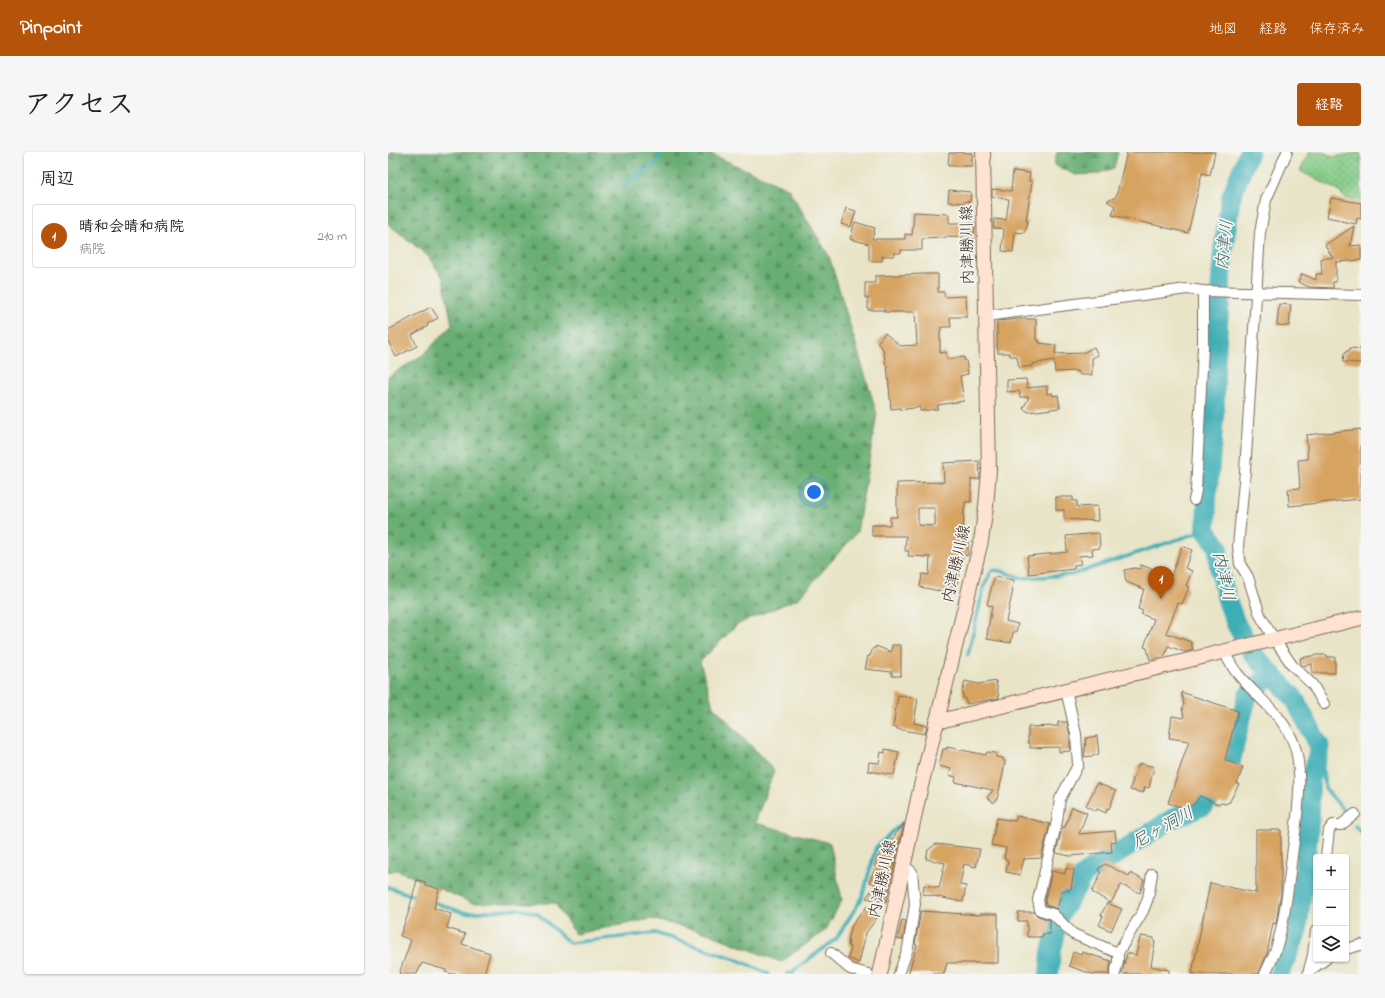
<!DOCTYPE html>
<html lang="ja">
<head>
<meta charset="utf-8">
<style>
  :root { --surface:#fff; --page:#f6f6f6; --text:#202124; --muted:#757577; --line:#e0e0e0; --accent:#b45309 }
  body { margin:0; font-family:"Indie Flower","Klee One",sans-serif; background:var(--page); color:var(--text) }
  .controls { position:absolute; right:12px; bottom:12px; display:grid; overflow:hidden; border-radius:4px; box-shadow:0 1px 3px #0004 }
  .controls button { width:36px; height:36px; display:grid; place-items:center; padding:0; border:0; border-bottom:1px solid var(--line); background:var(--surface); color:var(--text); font:20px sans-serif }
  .you { position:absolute; left:426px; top:340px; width:14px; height:14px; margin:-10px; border:3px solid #fff; border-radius:50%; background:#1a73e8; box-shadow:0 0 0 6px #1a73e833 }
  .badge { display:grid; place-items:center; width:26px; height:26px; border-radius:50%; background:var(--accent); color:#fff; font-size:13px; font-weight:700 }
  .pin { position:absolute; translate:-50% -33px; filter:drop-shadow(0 1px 2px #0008) }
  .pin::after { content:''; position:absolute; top:21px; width:14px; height:12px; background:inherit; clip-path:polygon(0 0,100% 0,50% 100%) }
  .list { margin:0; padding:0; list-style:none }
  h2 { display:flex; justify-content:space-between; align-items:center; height:52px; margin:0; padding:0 16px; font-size:17px }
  h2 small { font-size:13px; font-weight:400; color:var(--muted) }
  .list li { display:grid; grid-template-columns:26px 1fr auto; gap:12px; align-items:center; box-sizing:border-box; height:64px; margin:0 8px 8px; padding:0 8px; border:1px solid var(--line); border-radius:4px }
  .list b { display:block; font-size:15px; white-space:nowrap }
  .list p { margin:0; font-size:13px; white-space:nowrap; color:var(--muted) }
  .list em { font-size:13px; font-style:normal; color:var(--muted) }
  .icon { flex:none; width:22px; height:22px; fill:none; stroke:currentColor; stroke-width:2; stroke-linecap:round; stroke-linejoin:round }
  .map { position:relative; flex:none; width:973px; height:822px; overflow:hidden; border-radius:4px }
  header { display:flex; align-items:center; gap:24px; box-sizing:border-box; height:56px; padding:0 20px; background:var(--accent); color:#fff }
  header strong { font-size:19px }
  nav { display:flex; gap:22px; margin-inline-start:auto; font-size:14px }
  .intro { display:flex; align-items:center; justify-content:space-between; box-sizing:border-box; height:96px; padding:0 24px }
  h1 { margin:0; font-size:28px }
  .button { padding:10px 18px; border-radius:4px; background:var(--accent); color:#fff; font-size:14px; font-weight:700 }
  main { display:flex; gap:24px; padding:0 24px }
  aside { flex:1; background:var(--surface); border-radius:4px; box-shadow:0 1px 3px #0004 }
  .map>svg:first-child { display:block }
</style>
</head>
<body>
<header>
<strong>Pinpoint</strong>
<nav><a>地図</a><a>経路</a><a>保存済み</a></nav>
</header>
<div class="intro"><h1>アクセス</h1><a class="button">経路</a></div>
<main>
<aside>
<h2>周辺<small></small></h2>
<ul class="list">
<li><span class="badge">1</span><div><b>晴和会晴和病院</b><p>病院</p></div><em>210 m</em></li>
</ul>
</aside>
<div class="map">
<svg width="973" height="822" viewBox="0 0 973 822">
  <defs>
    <pattern id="grass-dots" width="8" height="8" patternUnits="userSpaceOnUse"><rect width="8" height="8" fill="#82ca86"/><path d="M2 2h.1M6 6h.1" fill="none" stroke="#6ca46d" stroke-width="1.8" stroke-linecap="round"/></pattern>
    <pattern id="forest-firs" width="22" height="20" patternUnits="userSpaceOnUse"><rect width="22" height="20" fill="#69ae73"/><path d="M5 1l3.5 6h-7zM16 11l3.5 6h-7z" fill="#588e5e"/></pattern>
  </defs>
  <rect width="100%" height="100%" fill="#f6f6f2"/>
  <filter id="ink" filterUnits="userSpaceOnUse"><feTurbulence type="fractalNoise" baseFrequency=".025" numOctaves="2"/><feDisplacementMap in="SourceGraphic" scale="8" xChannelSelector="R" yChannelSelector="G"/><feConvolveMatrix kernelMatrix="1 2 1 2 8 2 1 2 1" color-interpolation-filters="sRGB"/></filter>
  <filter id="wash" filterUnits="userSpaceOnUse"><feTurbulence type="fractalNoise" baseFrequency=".012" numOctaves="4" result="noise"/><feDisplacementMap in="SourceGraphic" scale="16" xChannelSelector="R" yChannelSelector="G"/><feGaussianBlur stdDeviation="0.9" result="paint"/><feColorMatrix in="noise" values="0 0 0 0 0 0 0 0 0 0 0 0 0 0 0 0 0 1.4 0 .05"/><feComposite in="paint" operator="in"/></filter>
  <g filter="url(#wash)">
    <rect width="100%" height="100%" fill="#e9e4c7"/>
    <polygon fill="url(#grass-dots)" stroke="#5e7a52" points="921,0 935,0 946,5 973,0 973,49 957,46 949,38 912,19"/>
    <g fill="url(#forest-firs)" stroke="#526c48">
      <polygon points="0,0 318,0 400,36 441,104 489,262 469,380 411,446 350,472 312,510 325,554 386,618 367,671 442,691 454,748 438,778 393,810 319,781 263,767 187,782 167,751 84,751 9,718 0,720 0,225 36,202 64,173 55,126 39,103 0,72"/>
      <polygon points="669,0 730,0 726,16 709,22 687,23 666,13"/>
    </g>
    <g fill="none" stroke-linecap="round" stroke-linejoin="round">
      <g stroke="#3daeb6" stroke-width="3.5">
        <polyline points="234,34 268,11 274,0"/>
        <polyline points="580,503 596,434 604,418 613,419 634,426 683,423 818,378"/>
        <polyline points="932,595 937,636 956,659"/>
        <polyline points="967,674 973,681"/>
        <polyline points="0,735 29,745"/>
        <polyline points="45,750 77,761 130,757 149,761 181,791 267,781 348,807 381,822"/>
        <polyline points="399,822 405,819"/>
        <polyline points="405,822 405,819 448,787 474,746 488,695 514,671"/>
      </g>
      <g stroke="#3daeb6" stroke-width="20">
        <polyline points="861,0 843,45 835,99 827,219 827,254 819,347 818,378 830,395 831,415 839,448 848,472 866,503 906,546 932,595 922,629 922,659 920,685 909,781 891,822"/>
        <polyline points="661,822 663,800 667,785 668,769 695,724 701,718 712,713 784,667 815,654 825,643 843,609 851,574 860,543 883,522"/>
      </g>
    </g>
    <g id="blocks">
      <g fill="#d7a361" fill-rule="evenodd">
        <polygon points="568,0 584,1 584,14 560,14 561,1 568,1"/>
        <polygon points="739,0 827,0 822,23 814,21 800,81 724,63 727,54 719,49 728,45"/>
        <polygon points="625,19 642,21 641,29 644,30 638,69 640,69 638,78 637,78 636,81 627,80 625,100 614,99 616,77 605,76 606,67 618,68 621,47 604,45 604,37 623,39"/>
        <polygon points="561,38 583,40 582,50 577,49 576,51 560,50"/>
        <polygon points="943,46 973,51 973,67 969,66 968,72 953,69 953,68 939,65"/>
        <polygon points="458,56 468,59 463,75 453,72"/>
        <polygon points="526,60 561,62 561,71 587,71 586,86 557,85 557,86 534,87 534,98 513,98 513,101 506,101 506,104 494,104 494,109 481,109 481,92 462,87 467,70 487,76 484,87 517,87 517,82 524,83"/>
        <polygon points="966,74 962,94 973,93 973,108 948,110 948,130 945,130 945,136 921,135 910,130 914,122 928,128 928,122 934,122 933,106 945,106 937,93"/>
        <polygon points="535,122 550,122 550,140 556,140 557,145 578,144 579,165 562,165 563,175 553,175 553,179 552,179 552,201 558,200 559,207 576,205 576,208 578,208 580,222 572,224 576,249 550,253 550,257 532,259 532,255 512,258 512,256 503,257 499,213 498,214 495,197 489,191 497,181 512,194 529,193 527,160 496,160 497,158 480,158 480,146 477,146 477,131 487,131 487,124"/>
        <polygon points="891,152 903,153 901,174 889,173"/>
        <polygon points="43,155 50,166 39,172 40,174 24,183 29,194 8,205 0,189 0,178"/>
        <polygon points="632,167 648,167 648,188 651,188 651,191 668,193 667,202 695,201 706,195 710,203 704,206 704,223 692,223 690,219 667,220 666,208 644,212 644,214 631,216 629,204 622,204 621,201 610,201 610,197 609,197 609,169"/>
        <polygon points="962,196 973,197 973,211 955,210 956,201 958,201 958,199 961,199"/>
        <polygon points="638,227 639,236 659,234 659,242 664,241 665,244 670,243 672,256 641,260 635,257 641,245 632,245 631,239 619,240 619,228"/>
        <polygon points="973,277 973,347 901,354 900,337 912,336 910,308 920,307 918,283"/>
        <path d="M591 309 592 327H583V350H577V355H576L575 390H580V403L575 404 567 442 532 435 534 422 541 423 542 405 520 404 521 399H517L518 384H484V373H502V365H509V331L556 330 555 311ZM530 356H547V374L530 373Z"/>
        <polygon points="668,345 685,345 685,349 689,349 689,355 709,354 710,369 676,367 676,358 668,358"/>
        <polygon points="711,381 712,396 704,397 705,403 691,404 693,412 686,413 686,417 641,422 639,404 679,400 678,384"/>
        <polygon points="794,394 804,398 797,416 804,419 798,434 801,435 794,452 790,451 778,481 803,490 805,498 797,500 780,494 777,504 762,508 759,496 756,495 766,467 753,462 755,459 750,457 756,437 738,430 736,418 747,416 751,417 753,413 783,424"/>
        <polygon points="606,425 626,428 623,438 625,438 618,469 630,472 628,480 625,480 623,491 599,487 600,483 599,483 604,454 599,453"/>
        <polygon points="504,493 513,493 513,524 504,524 504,520 477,517 480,504 482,504 485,496 488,496 488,494 503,500"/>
        <polygon points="929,503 939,503 939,505 947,505 947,521 924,521 924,512 915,514 913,513 912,506"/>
        <polygon points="577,529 590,532 608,529 611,546 579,552 577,546 575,546 574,537 575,537"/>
        <polygon points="793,540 850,559 837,608 855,615 849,632 851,632 841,651 840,650 838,652 832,651 832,652 828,652 812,644 805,653 796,656 780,651 801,589 781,586 784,564 796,566 794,555 796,553"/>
        <polygon points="510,543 530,547 526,571 539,574 537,582 509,577 509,575 505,575"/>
        <polygon points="670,570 679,570 682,583 682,599 671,600 671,595 642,596 642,591 640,591 640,575 670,574"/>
        <polygon points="709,584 711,603 696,605 698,586"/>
        <polygon points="559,595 598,603 599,600 608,601 608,605 615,606 615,608 617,609 615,622 609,647 606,651 599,646 605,638 567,630 568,625 561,623 563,617 551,614 555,597 559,597"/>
        <polygon points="497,597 511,600 506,623 480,619 481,610 491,611 493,600 497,601"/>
        <polygon points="752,611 766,615 761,636 757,635 755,641 742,638 746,624 747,624 750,613 752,613"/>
        <polygon points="709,631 728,639 721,657 719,656 718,661 709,657 708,659 698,654"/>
        <polygon points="684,655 699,661 691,682 727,679 728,689 723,690 724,700 682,704 668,701 674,675 677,675"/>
        <polygon points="629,664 662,672 653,706 636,707 632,723 618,720 620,708 617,708 617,706 616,706 618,696 603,693 609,666 627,669"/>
        <polygon points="516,671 498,750 478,746 488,732 481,730 486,719 488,707 489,707 490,704 492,705 494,695 495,695 496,693 499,694"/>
        <polygon points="868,678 893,678 893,742 891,751 888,772 885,771 879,802 871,822 804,822 822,731 868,741"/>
        <polygon points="548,692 592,697 588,715 576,712 572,733 578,734 575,750 535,742 536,733 551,736 557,711 538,707 540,698"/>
        <polygon points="717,712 741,724 742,721 756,728 752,741 733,733 723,751 704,740 713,721 710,717"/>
        <polygon points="678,716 686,718 683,737 682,737 681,739 674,738 669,757 658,753 657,748 664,719 677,722"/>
        <polygon points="29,728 37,730 37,733 51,737 46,756 63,762 59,776 77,782 74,792 102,801 96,822 65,822 57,820 58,818 34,811 29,822 11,822 23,788 12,784 20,762"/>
        <polygon points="719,751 734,757 723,779 711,773 715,764 713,763"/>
        <polygon points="479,754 491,763 478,781 471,811 460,806 463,795 460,794 461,788 460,788 464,773"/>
        <polygon points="533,759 592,763 592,762 610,762 610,811 559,811 556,822 520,822 529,793 527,792"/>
        <polygon points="630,760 646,760 650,764 662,768 662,782 655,782 654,785 639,785 639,769 630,769"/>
        <polygon points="514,768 518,769 515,788 509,787"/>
        <polygon points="753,784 766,786 766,790 767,790 763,814 781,818 781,822 734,822 739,801 748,803 752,785"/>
        <polygon points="685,800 693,803 694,800 723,809 721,822 704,822 681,814"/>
      </g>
    </g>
  </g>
  <g filter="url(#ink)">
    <use href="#blocks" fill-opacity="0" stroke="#786b59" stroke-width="1"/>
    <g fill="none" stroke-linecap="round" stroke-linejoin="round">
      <defs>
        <g id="street">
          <polyline points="899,0 878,48 872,81 857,319 850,395 852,412 860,425 872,463 886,487 904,513 924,532 936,552"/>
          <polyline points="598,164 799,137 815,139 973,143"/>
          <polyline points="806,348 808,339 815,195 815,139"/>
          <path d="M836 500C840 507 844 515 849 521 868 545 895 562 906 592 917 623 908 671 904 704 900 736 897 769 887 800 884 807 880 815 877 822"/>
          <polyline points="678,538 688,582 690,613 672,647 669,669 650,748 652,758 665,762 685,782 730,801"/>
          <polyline points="938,705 941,678 945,673 953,673 967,662"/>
          <polyline points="958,797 973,793"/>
          <polyline points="443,801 462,817 480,822"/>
          <polyline points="921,819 938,807"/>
          <polyline points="511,822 520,796 527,752 524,720 515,713"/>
          <polyline points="727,822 730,809 730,801 755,759 760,746 764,722"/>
          <polyline points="920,822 925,803 928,779"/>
        </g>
        <g id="secondary">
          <polyline points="548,570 973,466"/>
          <polyline points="492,822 532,638 593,389 598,354 601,319 595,0"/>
        </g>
      </defs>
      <use href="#street" stroke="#786b59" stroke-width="12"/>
      <use href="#secondary" stroke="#786b59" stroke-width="16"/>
      <use href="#street" stroke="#fff" stroke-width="10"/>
      <use href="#secondary" stroke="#fee3d2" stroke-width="14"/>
    </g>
  </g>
  <g text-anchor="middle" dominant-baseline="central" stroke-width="3.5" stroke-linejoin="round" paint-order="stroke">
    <g font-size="16" fill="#3b2a1e" stroke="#f6f6f2">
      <text transform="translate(580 93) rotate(-91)">内津勝川線</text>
      <text transform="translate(569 412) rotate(-77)">内津勝川線</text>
      <text transform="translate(495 727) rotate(-78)">内津勝川線</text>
    </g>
    <g font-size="17" font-style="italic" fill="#3c5f5b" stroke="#f6f6f2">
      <text transform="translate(837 93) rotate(-84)">内津川</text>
      <text transform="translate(835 424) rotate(77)">内津川</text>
      <text transform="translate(775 676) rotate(-29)">尼ヶ洞川</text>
    </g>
  </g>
</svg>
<div class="controls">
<button>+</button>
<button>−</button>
<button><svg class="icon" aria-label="layers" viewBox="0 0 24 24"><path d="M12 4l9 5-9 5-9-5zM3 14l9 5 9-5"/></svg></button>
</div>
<div class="you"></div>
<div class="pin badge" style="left:773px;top:447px">1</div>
</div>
</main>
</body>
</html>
